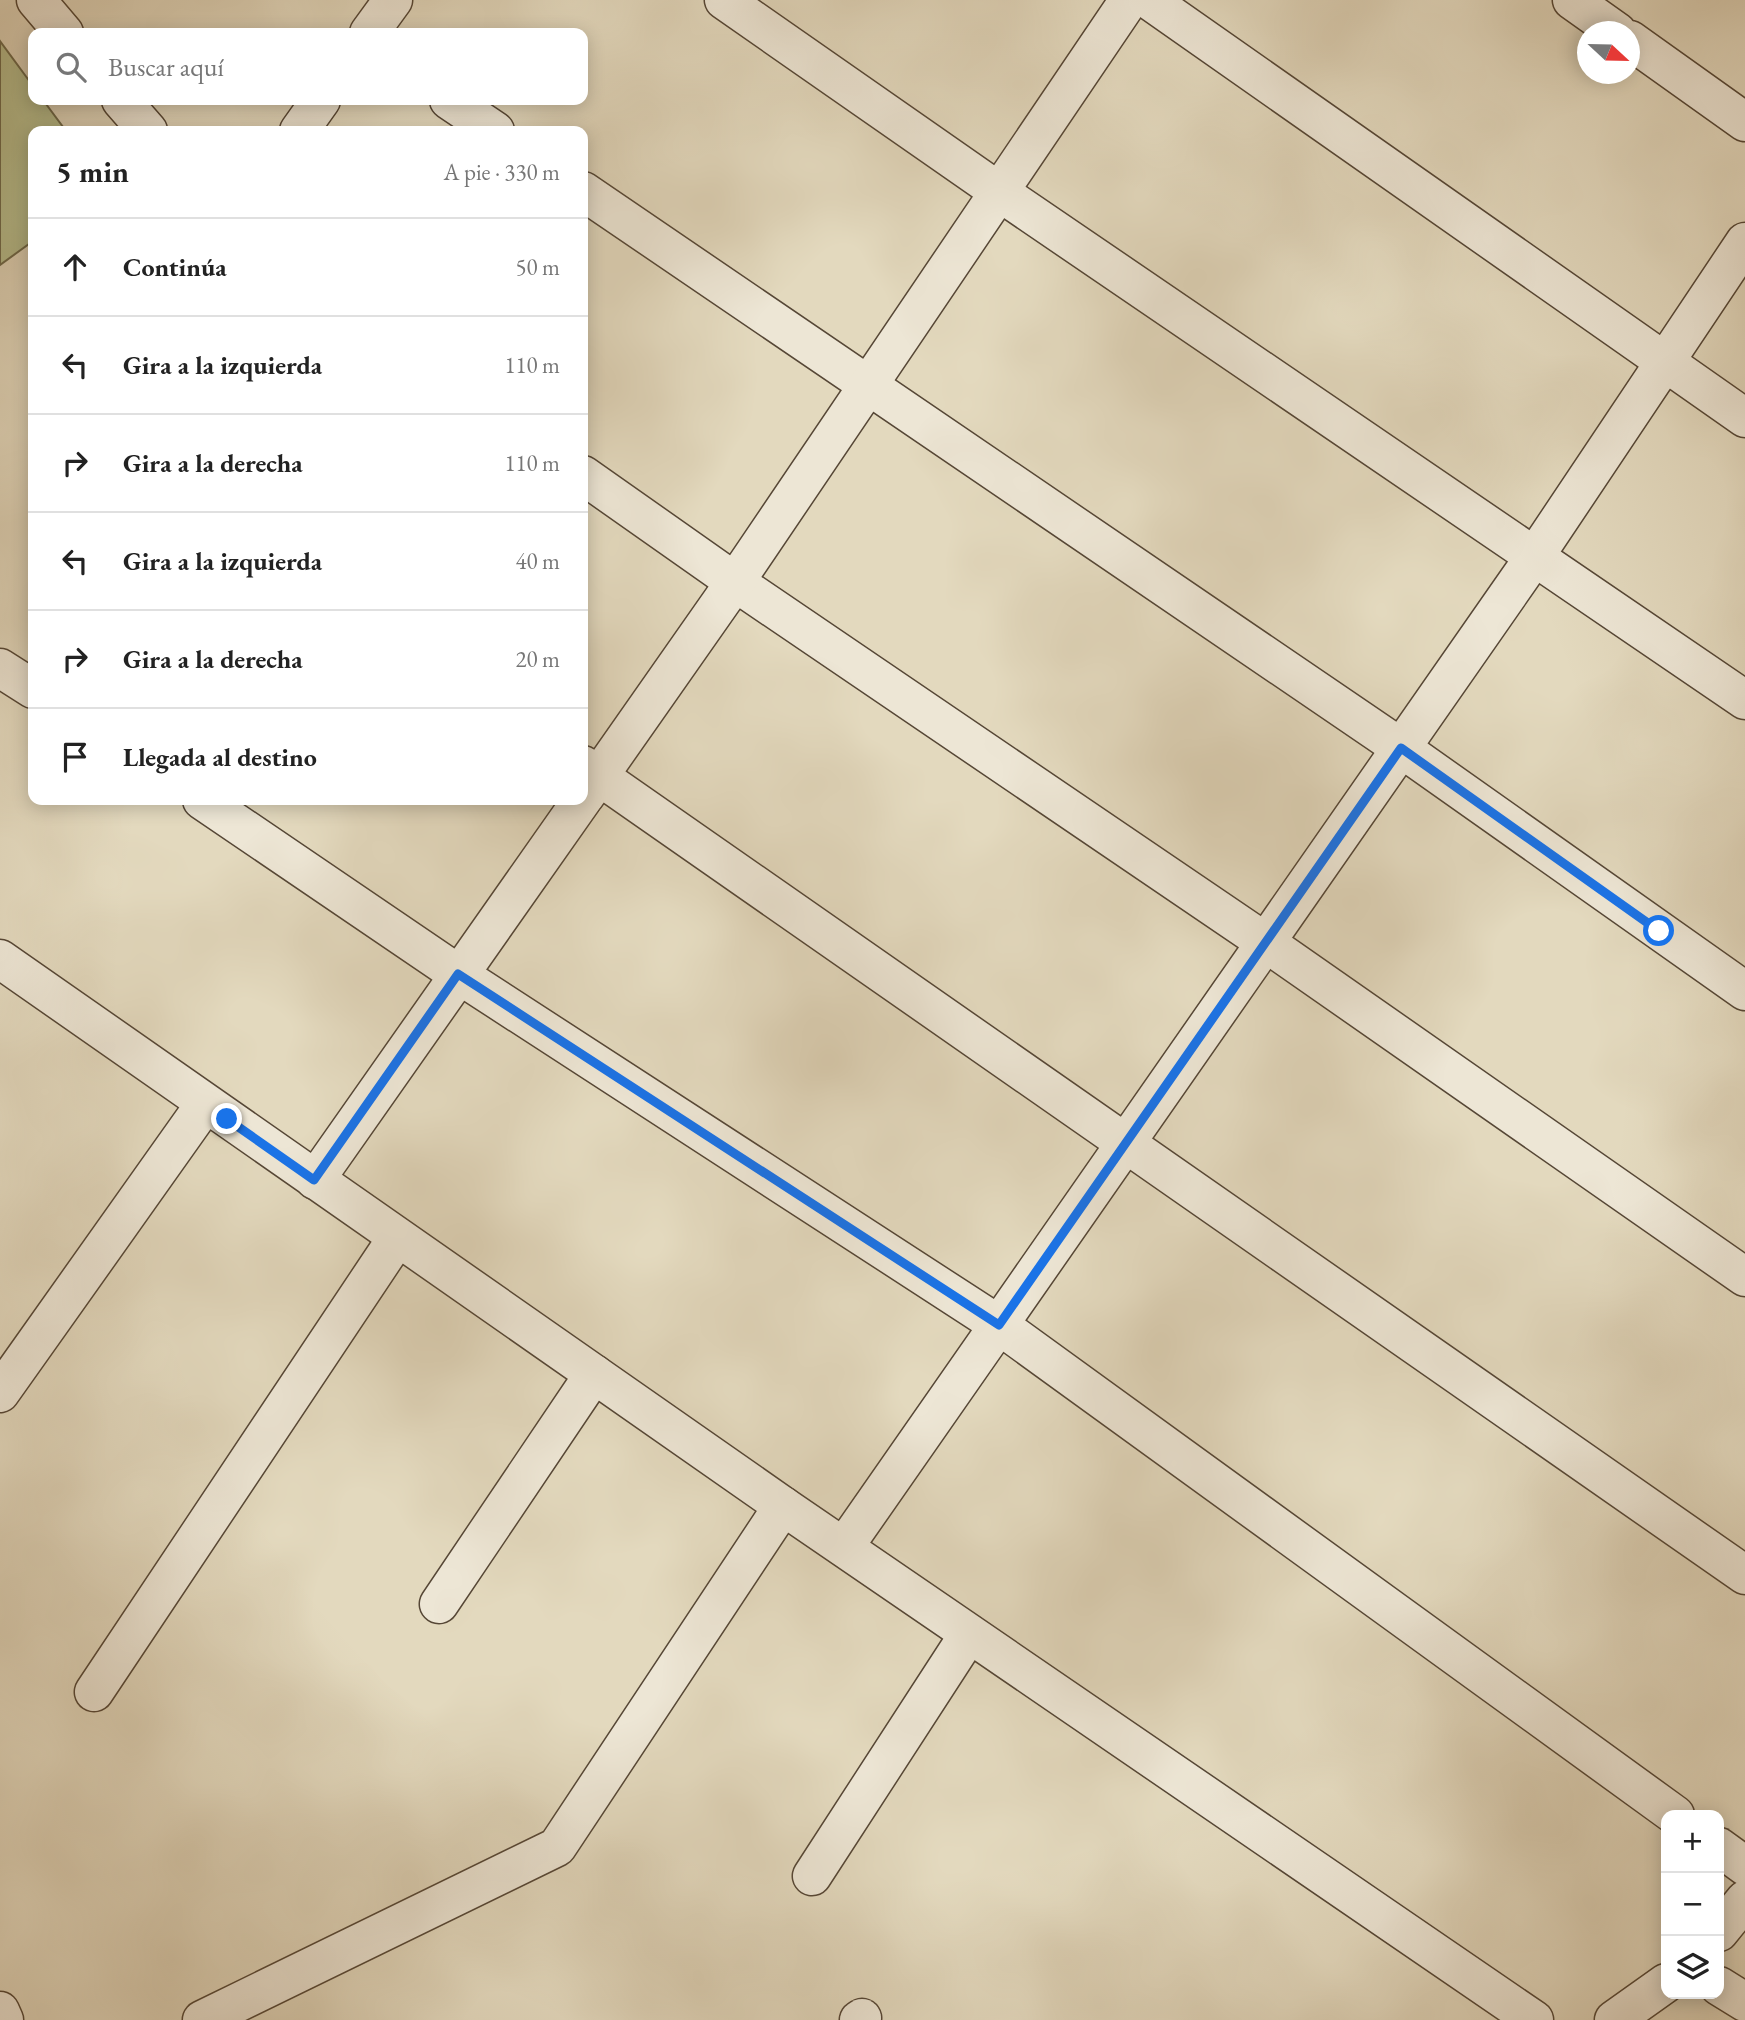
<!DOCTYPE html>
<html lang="es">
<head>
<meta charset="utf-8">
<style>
  :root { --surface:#fff; --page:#f6f6f6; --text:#222; --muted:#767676; --line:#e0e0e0 }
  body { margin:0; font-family:"EB Garamond",serif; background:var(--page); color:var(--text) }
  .controls { position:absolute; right:21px; bottom:21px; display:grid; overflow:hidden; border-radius:14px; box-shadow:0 4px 18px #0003 }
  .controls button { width:63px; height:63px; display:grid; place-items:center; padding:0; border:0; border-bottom:2px solid var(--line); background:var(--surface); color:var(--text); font:35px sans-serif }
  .compass { position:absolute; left:1577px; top:21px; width:63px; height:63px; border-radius:50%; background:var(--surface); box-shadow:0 4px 18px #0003; rotate:112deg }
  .stop { position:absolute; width:21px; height:21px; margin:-16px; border:5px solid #1a73e8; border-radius:50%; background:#fff }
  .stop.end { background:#1a73e8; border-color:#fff; box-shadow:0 2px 7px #0008 }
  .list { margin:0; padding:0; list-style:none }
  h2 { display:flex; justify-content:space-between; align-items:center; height:91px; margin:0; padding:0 28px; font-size:30px }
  h2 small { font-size:23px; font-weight:400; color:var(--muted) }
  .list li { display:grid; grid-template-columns:46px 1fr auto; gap:21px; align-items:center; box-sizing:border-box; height:98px; padding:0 28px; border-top:2px solid var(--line) }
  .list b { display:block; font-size:26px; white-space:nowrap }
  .list em { font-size:23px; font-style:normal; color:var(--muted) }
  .icon { flex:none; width:38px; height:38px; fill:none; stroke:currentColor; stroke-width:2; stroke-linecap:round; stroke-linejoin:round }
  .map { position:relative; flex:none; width:1745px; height:2020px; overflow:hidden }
  .search { position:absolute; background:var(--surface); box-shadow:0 4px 18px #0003; left:28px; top:28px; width:560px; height:77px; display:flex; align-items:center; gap:18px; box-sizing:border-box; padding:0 24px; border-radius:14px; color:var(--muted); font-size:26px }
  .panel { position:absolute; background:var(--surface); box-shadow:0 4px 18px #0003; left:28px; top:126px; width:560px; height:679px; border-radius:14px }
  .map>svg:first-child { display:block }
</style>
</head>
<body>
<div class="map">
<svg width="1745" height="2020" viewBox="0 0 1745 2020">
  <rect width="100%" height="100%" fill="#e3d9be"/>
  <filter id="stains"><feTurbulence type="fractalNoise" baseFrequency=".00286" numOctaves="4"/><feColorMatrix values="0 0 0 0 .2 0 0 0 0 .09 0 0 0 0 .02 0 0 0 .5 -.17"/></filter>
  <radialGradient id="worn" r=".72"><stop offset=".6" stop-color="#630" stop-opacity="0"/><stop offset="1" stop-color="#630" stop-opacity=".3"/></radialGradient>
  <polygon fill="#b6be8f" stroke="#6e6a4c" stroke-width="2" points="0,41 33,86 33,100 43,100 66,131 33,131 33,241 0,265"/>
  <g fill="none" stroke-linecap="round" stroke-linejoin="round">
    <defs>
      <g id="minor">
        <polyline points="36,0 64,33"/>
        <polyline points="724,0 998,191 1745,700"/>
        <polyline points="1149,0 1745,418"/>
        <polyline points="1572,0 1617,32"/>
        <polyline points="369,33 393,0"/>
        <polyline points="1630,40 1745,122"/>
        <polyline points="121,100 148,131"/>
        <polyline points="449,100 495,131"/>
        <polyline points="299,131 321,100"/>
        <polyline points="583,191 1401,748 1745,991"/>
        <polyline points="583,475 735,582 1265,942 1745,1277"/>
        <polyline points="0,668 33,689"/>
        <polyline points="583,765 1745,1575"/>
        <polyline points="585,796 735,582 1129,0"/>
        <polyline points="202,800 458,974 999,1325 1675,1815"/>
        <polyline points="0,959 783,1506 1534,2020"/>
        <polyline points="315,1180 582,800"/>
        <polyline points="0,1393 205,1104"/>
        <polyline points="844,1547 1535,556 1745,242"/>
        <polyline points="439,1604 594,1374"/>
        <polyline points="94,1692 397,1238"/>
        <polyline points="1719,1847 1745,1866"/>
        <polyline points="812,1876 969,1634"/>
        <polyline points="1719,1932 1745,1900"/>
        <polyline points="1719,1986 1745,2002"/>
        <polyline points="0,2011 4,2020"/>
        <polyline points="202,2020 557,1847 783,1506"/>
        <polyline points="859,2020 862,2018"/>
        <polyline points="1614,2020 1666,1983"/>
      </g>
    </defs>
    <use href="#minor" stroke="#564736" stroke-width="41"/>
    <use href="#minor" stroke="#ede6d5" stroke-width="38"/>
  </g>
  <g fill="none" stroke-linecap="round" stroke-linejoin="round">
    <polyline stroke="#1a73e8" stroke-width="9" points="227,1119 314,1180 458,974 999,1325 1401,748 1659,931"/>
  </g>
  <rect width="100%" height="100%" filter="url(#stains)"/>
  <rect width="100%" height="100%" fill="url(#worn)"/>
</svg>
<div class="controls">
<button>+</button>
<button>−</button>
<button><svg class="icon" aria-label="layers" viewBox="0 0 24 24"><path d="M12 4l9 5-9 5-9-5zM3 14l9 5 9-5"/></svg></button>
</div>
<svg class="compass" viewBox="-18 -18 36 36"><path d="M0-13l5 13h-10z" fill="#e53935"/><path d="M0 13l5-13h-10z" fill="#767676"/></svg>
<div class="stop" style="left:1659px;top:931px"></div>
<div class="stop end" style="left:227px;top:1119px"></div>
<div class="search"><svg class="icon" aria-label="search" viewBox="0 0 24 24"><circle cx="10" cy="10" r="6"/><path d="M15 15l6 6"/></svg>Buscar aquí</div>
<section class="panel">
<h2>5 min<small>A pie · 330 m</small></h2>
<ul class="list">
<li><svg class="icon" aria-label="ahead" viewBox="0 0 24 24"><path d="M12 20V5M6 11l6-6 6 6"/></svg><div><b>Continúa</b></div><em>50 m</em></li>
<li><svg class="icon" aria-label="left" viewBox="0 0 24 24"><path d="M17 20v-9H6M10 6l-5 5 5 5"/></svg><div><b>Gira a la izquierda</b></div><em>110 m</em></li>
<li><svg class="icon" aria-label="right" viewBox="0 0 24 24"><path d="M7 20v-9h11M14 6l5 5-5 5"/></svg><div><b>Gira a la derecha</b></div><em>110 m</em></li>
<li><svg class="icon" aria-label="left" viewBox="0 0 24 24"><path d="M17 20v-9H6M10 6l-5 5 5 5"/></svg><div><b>Gira a la izquierda</b></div><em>40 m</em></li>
<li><svg class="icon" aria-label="right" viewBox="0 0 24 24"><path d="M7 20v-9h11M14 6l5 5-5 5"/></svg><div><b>Gira a la derecha</b></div><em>20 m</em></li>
<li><svg class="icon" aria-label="arrive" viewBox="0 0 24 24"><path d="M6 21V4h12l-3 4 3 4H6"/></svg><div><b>Llegada al destino</b></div></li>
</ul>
</section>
</div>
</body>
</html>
